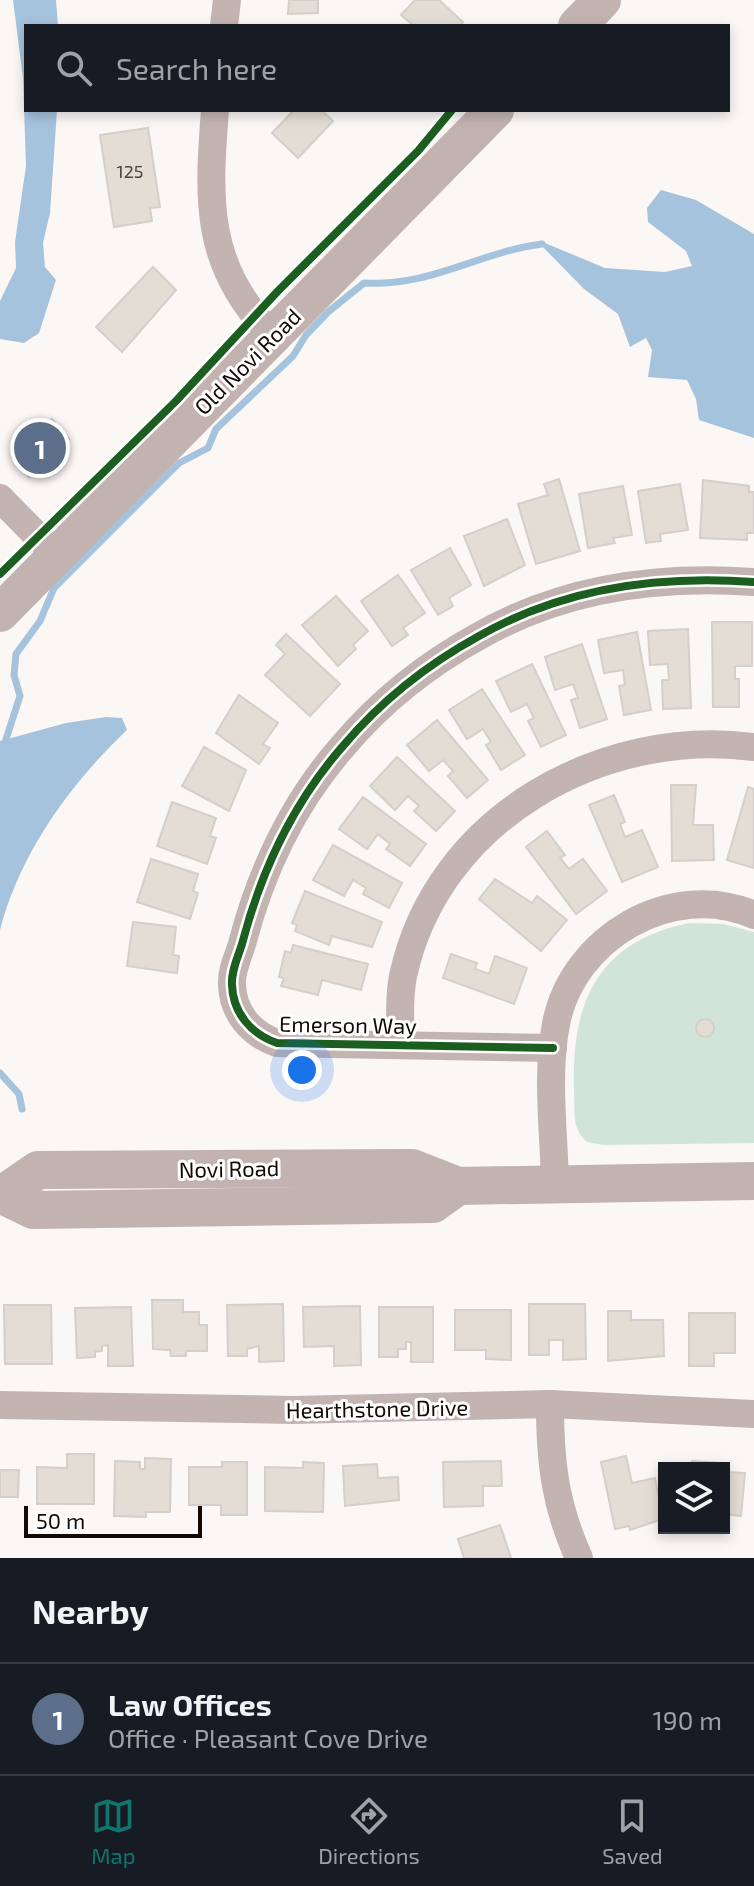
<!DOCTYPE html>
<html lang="en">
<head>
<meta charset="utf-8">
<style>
  :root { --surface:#171b24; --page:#20242c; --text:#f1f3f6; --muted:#9ea1a6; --line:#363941; --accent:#0f766e }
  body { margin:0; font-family:"Exo 2",sans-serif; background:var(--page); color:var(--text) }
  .controls { position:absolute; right:24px; bottom:24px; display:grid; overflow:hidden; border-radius:0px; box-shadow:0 4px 12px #0003 }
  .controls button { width:72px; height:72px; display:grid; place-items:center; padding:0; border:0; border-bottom:2px solid var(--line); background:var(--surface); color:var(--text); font:40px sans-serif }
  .scale { position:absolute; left:24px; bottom:20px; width:178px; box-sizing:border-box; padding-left:8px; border:4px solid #130a03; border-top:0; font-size:22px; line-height:28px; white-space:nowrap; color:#130a03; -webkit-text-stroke:6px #fff; paint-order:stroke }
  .you { position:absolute; left:302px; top:1070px; width:28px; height:28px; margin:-20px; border:6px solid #fff; border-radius:50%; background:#1a73e8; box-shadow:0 0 0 12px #1a73e833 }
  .badge { display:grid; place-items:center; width:52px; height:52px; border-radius:50%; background:var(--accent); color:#fff; font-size:26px; font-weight:700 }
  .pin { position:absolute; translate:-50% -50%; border:4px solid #fff; box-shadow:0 2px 8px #0006 }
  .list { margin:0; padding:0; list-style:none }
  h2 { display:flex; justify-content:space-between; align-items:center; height:104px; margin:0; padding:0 32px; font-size:34px }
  h2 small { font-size:26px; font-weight:400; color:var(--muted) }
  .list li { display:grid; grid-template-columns:52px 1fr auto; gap:24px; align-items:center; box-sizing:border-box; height:112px; padding:0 32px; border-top:2px solid var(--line) }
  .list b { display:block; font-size:30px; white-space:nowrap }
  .list p { margin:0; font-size:26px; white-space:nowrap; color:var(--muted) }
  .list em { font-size:26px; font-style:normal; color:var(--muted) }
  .icon { flex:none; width:44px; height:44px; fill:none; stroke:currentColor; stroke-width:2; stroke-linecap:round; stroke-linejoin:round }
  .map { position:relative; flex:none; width:754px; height:1558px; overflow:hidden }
  .search { position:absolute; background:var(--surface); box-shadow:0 4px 12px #0003; left:24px; right:24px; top:24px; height:88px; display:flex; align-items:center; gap:20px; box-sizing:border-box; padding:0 28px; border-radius:0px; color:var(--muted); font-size:30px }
  .sheet { height:216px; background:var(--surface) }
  nav { display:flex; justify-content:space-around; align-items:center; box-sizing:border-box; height:112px; border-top:2px solid var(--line); background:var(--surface); font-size:22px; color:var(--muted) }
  nav a { display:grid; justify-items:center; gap:4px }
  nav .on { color:var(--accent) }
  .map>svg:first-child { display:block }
</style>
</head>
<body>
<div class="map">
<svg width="754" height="1558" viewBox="0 0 754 1558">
  <rect width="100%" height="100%" fill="#faf7f5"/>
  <path fill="#d0e5d8" d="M689 923 723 924 754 932V1143L603 1145 587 1142C571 1129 575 1110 574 1091 571 1004 596 942 689 923Z"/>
  <g fill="#a6c3dd">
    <polygon points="13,0 56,0 58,26 26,26 26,110 57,110 50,213 43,243 45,267 56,280 39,333 24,343 0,339 0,301 16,268 15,242 26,166 23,78"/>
    <polygon points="661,190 696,200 754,234 754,438 699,420 696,399 687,380 648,377 652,350 646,338 630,347 618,314 584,289 542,246 545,243 605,268 665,272 692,266 686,251 648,222 647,208"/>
    <path d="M106 717 122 718 127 730C70 784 20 853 0 930V741L66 723Z"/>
  </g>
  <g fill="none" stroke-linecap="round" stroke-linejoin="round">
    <g stroke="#a6c3dd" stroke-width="7">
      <path d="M0 758 20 696 14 675 16 654 40 621 54 588 179 463 208 448 216 429 293 356 306 335 328 312 364 283C431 287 479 252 542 244"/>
      <polyline points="0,1073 19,1094 22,1109"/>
    </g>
  </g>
  <g fill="#e4ddd6" stroke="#d5cec9" stroke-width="2">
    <polygon points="289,0 318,0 318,13 288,14"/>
    <polygon points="415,0 439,0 463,22 460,26 414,26 401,15"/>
    <polygon points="294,110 321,110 333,121 298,158 272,133"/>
    <polygon points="148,128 160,207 150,208 152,221 114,227 100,135"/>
    <polygon points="153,267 176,290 122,352 96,327"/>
    <polygon points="52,419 69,439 29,477 12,457"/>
    <polygon points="559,479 580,551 536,564 518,504 548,495 544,484"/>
    <polygon points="703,480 749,486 749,492 754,492 754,533 747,533 747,540 700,538"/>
    <polygon points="680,484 688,530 660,534 661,541 646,543 638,491"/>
    <polygon points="623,486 632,535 613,538 615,543 588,548 579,494"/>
    <polygon points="507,519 525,565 484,586 464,536"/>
    <polygon points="450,548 471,585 449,598 453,606 438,615 411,570"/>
    <polygon points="398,575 425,613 403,628 408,635 392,646 361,601"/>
    <polygon points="336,596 368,631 353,645 356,649 338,666 302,625"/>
    <polygon points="712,622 752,622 752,666 735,666 735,679 739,679 739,707 713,707"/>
    <polygon points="688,629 691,708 663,709 662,680 669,680 668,664 650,665 648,631"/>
    <polygon points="637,632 651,710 624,715 619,686 625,685 623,670 604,673 598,640"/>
    <polygon points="286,634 340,684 310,716 265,675 285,654 276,645"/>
    <polygon points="582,644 607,719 580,728 571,700 578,698 573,684 555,690 545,657"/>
    <polygon points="532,664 566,735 541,747 528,721 534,718 527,704 511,712 496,681"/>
    <polygon points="482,689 525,755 501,770 486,745 491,742 483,729 467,739 449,710"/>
    <polygon points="239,695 278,723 263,744 270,748 259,764 216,733"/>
    <polygon points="437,720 488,780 467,798 448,776 453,771 443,760 429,771 407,745"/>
    <polygon points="204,747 246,770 229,811 182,786"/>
    <polygon points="397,757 455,811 436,831 414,811 419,806 408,796 395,810 370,786"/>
    <polygon points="671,785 696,785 693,825 713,825 714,860 672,861"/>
    <polygon points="748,787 754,789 754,868 727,860"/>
    <polygon points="614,795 625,822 620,824 625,837 642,830 658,867 622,882 589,805"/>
    <polygon points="363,797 426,844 410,866 386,849 390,844 378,834 367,849 339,829"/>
    <polygon points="172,802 216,818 210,836 216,838 207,864 157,846"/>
    <polygon points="547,831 565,855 560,858 569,869 583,859 607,891 576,914 526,847"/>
    <polygon points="333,845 402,883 389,908 363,894 366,888 353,880 344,896 313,880"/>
    <polygon points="151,859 198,874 193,891 198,893 190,919 137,902"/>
    <polygon points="495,879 532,903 537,896 567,920 541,951 479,899"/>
    <polygon points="305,891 382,922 372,947 332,936 329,945 295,931 297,925 292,923"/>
    <polygon points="133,922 176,927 173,955 179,956 177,973 127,966"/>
    <polygon points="293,945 368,964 361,990 322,980 318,995 281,986 284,978 279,977 285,951 291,953"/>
    <polygon points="451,954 477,963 475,969 489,974 495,956 527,968 514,1004 443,978"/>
    <circle cx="705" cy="1028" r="9"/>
    <polygon points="152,1300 183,1300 183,1312 199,1312 199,1325 207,1325 207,1351 186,1351 186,1356 171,1356 170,1350 153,1349"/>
    <polygon points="283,1304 284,1361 259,1362 259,1346 247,1349 247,1356 228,1356 227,1305"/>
    <polygon points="529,1304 585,1304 586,1359 563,1360 563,1340 549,1340 549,1355 529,1355"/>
    <polygon points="4,1305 51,1305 52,1364 5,1364"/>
    <polygon points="360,1306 361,1365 334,1366 334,1346 304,1347 303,1307"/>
    <polygon points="131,1307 133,1366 108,1366 108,1345 102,1346 102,1351 95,1352 95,1357 77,1358 75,1308"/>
    <polygon points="379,1307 433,1307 433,1362 411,1362 411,1342 406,1342 406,1349 398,1349 398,1357 379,1357"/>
    <polygon points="455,1310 511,1310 511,1360 486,1359 486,1350 455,1350"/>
    <polygon points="608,1311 631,1311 631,1320 663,1320 664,1356 608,1361"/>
    <polygon points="689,1313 735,1313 735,1353 714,1353 714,1366 689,1366"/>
    <polygon points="67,1454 94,1454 94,1504 37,1504 37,1467 67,1468"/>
    <polygon points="626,1456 632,1483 655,1478 663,1519 630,1530 629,1526 615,1529 601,1462"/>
    <polygon points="145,1458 171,1459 170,1512 146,1512 146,1517 114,1516 115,1461 140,1462 140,1469 145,1469"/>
    <polygon points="501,1461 502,1486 483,1486 483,1506 444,1507 443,1462"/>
    <polygon points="692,1461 719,1463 719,1468 691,1468"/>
    <polygon points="222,1462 247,1462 247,1515 221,1515 221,1505 189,1505 189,1467 222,1467"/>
    <polygon points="303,1462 324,1463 323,1512 265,1511 265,1467 303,1468"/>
    <polygon points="377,1464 378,1478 398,1477 399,1500 345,1506 343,1466"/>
    <polygon points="0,1470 19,1470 18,1497 0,1497"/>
    <polygon points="724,1472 745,1473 741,1516 724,1514"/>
    <polygon points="500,1525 511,1558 464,1558 458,1539"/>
  </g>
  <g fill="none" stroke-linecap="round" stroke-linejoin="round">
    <g stroke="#c3b4b2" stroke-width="28">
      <polyline points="224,26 227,0"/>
      <path d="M215 110C208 199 204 266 272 334"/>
      <polyline points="0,498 56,555"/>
      <path d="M401 1043C400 1020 399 998 403 976 437 818 602 727 754 747"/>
      <path d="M553 1048 277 1043C251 1034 233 1013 232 985 231 971 238 957 242 944 261 871 293 803 343 746 381 701 428 664 479 636 563 588 658 575 754 582"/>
      <path d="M555 1184C554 1132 546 1075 556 1024 572 938 672 879 754 915"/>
      <path d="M550 1404C550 1462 555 1505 579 1558"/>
      <polyline points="0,1405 293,1410 550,1404 754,1414"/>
    </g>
    <g stroke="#c2b3b0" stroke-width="38">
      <polyline points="577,26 602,0"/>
      <polyline points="0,613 495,110"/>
      <polyline points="0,1194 33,1210 433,1204 458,1186"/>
      <polyline points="3,1194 38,1170 412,1168 458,1186 754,1181"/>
    </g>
    <defs>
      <g id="cycleway">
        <polyline points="0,574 176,401 277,292 418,151 452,110"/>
        <path d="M553 1048 277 1043C251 1034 233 1013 232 985 231 971 238 957 242 944 261 871 293 803 343 746 381 701 428 664 479 636 563 588 658 575 754 582"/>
      </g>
    </defs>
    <use href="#cycleway" stroke="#fff" stroke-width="13"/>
    <use href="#cycleway" stroke="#1b5e20" stroke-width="8"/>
  </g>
  <g text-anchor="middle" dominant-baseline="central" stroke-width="6" stroke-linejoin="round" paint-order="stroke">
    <g font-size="18" fill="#4a423b">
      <text x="130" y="171">125</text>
    </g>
    <g font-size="22" fill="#130a03" stroke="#fff">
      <text transform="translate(247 361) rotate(-45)">Old Novi Road</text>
      <text transform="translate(348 1024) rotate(1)">Emerson Way</text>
      <text transform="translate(229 1168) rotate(-1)">Novi Road</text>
      <text transform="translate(377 1408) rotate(-1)">Hearthstone Drive</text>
    </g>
  </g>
</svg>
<div class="controls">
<button><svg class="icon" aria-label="layers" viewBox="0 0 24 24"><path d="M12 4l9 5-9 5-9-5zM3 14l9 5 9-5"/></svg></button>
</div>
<div class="scale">50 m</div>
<div class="you"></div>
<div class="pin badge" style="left:40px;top:448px;background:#5c6f8a">1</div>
<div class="search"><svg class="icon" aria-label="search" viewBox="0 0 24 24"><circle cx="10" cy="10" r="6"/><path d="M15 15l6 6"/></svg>Search here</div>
</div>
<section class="sheet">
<h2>Nearby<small></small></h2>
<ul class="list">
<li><span class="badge" style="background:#5c6f8a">1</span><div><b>Law Offices</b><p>Office · Pleasant Cove Drive</p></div><em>190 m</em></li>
</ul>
</section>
<nav>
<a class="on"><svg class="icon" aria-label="map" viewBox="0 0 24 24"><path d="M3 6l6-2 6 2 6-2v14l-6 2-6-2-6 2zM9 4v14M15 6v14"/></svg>Map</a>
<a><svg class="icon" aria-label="directions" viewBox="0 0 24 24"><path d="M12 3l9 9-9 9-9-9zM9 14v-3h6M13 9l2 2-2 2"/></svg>Directions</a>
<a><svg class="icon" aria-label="saved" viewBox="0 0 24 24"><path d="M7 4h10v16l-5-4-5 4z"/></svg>Saved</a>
</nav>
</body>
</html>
